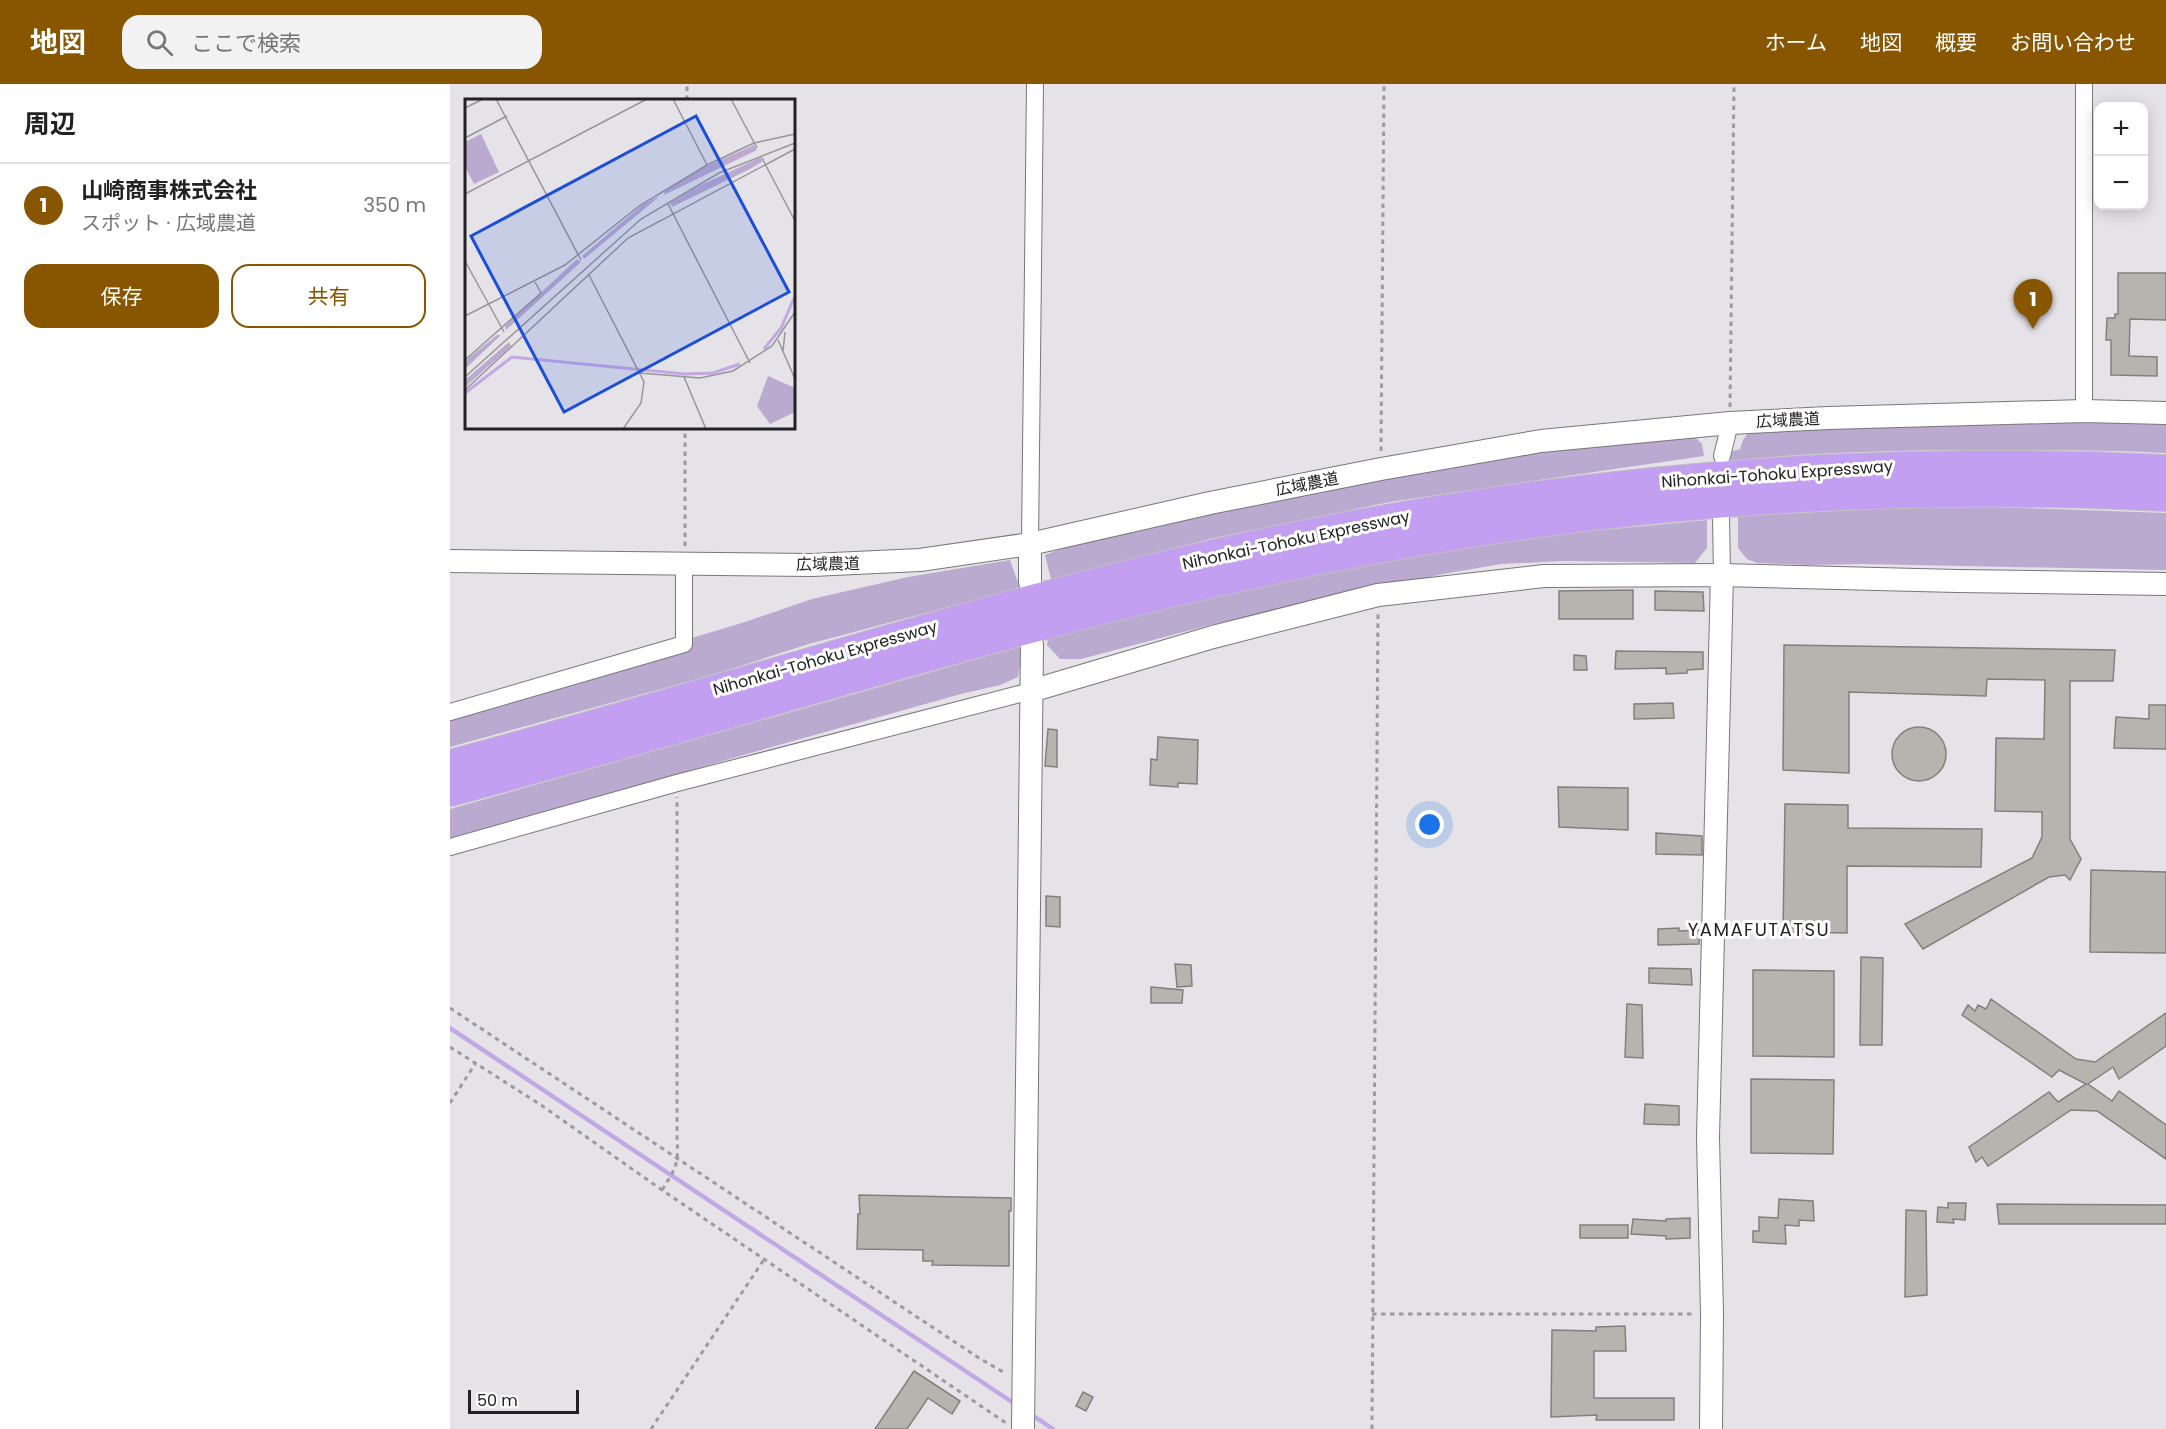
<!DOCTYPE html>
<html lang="ja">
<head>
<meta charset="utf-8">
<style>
  :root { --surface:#fff; --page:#f2f2f2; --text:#222; --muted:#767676; --line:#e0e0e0; --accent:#885600 }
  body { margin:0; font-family:Poppins,"Noto Sans JP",sans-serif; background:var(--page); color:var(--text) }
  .controls { position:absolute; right:18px; top:18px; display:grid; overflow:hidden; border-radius:12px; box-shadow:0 3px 15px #0003 }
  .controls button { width:54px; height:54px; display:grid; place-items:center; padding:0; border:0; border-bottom:2px solid var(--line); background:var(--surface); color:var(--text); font:30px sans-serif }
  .scale { position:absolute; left:18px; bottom:15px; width:111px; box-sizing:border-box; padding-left:6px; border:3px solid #212022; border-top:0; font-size:16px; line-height:21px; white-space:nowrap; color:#212022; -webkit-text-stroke:4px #fff; paint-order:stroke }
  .you { position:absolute; left:980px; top:741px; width:21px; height:21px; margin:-15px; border:4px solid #fff; border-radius:50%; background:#1a73e8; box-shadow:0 0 0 9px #1a73e833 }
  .badge { display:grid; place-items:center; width:39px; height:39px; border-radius:50%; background:var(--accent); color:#fff; font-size:20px; font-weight:700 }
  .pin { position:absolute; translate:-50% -50px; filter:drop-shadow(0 2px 3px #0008) }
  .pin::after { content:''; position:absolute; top:32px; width:21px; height:18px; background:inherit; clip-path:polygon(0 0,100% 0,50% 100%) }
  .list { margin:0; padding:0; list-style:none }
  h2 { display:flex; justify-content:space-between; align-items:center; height:78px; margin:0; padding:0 24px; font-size:26px }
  h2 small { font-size:20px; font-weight:400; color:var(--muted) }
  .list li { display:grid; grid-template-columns:39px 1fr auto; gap:18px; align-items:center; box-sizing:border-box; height:84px; padding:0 24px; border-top:2px solid var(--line) }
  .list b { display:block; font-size:22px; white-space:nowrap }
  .list p { margin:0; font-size:20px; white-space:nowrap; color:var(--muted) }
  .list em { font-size:20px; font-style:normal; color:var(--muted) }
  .actions { display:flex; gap:12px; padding:18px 24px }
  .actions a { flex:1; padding:14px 0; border:2px solid var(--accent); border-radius:18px; text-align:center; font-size:21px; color:var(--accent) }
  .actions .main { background:var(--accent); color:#fff }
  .icon { flex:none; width:33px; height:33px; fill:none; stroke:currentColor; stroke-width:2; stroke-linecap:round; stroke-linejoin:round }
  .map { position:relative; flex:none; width:1716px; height:1345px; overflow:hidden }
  header { display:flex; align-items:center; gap:36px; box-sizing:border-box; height:84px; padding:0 30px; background:var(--accent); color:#fff }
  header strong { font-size:28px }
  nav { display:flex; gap:33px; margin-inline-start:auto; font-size:21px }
  .search { width:420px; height:54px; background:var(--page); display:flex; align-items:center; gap:15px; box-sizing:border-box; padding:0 21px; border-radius:18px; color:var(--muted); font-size:22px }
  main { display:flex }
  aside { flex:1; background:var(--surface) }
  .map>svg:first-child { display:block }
</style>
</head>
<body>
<header>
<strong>地図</strong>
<div class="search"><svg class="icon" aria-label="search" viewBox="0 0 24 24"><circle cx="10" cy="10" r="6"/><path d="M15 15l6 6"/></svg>ここで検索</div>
<nav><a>ホーム</a><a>地図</a><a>概要</a><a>お問い合わせ</a></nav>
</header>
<main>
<aside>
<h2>周辺<small></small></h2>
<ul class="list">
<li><span class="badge">1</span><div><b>山崎商事株式会社</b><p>スポット · 広域農道</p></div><em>350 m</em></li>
</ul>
<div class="actions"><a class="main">保存</a><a>共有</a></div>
</aside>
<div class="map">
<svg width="1716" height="1345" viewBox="0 0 1716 1345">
  <rect width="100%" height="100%" fill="#e5e3e8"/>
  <g fill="#baaad0">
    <path d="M1716 333V369C1645 365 1573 366 1502 366 1427 367 1353 369 1279 377V368L1290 365 1293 356 1302 343Z"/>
    <polygon points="1239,347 1252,360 1254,372 940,418 760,455 601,496 595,471 659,446 957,384"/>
    <polygon points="1514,422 1716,429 1716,486 1413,480 1356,481 1307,479 1297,475 1288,464 1288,432 1424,425"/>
    <polygon points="1257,436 1257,464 1245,479 1114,477 1051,480 993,490 881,516 764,540 631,575 610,575 597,561 598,553 759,513 966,471 1100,451"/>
    <polygon points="560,476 570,504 359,560 259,592 0,663 0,624 127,588 292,539 362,515 458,493"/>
    <polygon points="569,563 572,570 568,593 550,601 511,610 283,674 0,757 0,725"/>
  </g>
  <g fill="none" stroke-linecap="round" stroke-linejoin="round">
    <g stroke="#c2a8e4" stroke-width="4.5">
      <polyline points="0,944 565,1320"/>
      <polyline points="579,1329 603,1345"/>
    </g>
  </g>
  <g fill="#b7b4b0" stroke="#83807c" stroke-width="1.5">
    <polygon points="1668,189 1716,189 1716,236 1680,235 1679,272 1707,273 1707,292 1661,291 1661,256 1656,256 1657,234 1665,234 1665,230 1668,230"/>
    <polygon points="1183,506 1183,535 1109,535 1109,507"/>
    <polygon points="1205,507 1253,508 1254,527 1205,526"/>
    <polygon points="1334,561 1665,566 1663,597 1620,597 1620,755 1631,775 1620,796 1615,791 1599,793 1473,865 1455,840 1582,774 1592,753 1592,728 1545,727 1546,654 1594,655 1595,596 1537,595 1536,612 1399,608 1399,689 1333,686"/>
    <polygon points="1166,567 1253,568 1253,585 1237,586 1237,589 1216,590 1216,584 1165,585"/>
    <polygon points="1124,571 1136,572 1137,586 1124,586"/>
    <polygon points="1223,619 1224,634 1184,635 1184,620"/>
    <polygon points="1699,621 1716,621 1716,665 1664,664 1666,633 1699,635"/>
    <circle cx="1469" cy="670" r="27"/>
    <polygon points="598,645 607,646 607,683 595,682"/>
    <polygon points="708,653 748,656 747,700 728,699 728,703 700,701 701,675 707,676"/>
    <polygon points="1108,703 1178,704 1178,746 1109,743"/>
    <polygon points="1335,720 1398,721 1398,744 1532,745 1531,783 1397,782 1397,849 1333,848"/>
    <polygon points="1206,749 1252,752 1252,771 1206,770"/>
    <polygon points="1641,786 1716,788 1716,869 1640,868"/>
    <polygon points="596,812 610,813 610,843 596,842"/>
    <polygon points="1229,844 1229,847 1250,846 1249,860 1208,861 1208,845"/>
    <polygon points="1411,873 1433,874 1432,961 1410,961"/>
    <polygon points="725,880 741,881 742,902 727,903"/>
    <polygon points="1199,884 1241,885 1242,901 1199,899"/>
    <polygon points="1303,886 1384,887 1384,973 1303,972"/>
    <polygon points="701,903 733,906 732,919 701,919"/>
    <polygon points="1541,915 1626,975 1645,978 1716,929 1716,962 1669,995 1663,983 1638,1000 1662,1017 1669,1007 1716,1041 1716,1075 1647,1027 1621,1026 1538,1082 1532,1073 1526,1078 1519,1063 1599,1008 1608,1018 1636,1000 1609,986 1602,993 1512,931 1518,921 1525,927 1528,921 1536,925"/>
    <polygon points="1177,920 1192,921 1193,974 1175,973"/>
    <polygon points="1301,995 1384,996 1383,1070 1301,1069"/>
    <polygon points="1195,1020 1229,1022 1229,1041 1194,1040"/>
    <polygon points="409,1111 561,1114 561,1127 559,1127 559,1182 482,1181 483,1177 473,1177 473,1166 407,1165 408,1130 410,1130"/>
    <polygon points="1329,1115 1363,1117 1364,1137 1349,1136 1349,1142 1335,1141 1336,1160 1303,1158 1303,1147 1309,1147 1309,1133 1328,1134"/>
    <polygon points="1498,1119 1516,1119 1515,1136 1503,1135 1504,1139 1487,1138 1488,1123 1498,1124"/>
    <polygon points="1547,1120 1716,1121 1716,1140 1549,1140"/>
    <polygon points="1456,1126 1476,1127 1477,1211 1455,1213"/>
    <polygon points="1240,1134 1240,1154 1216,1155 1216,1152 1181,1150 1183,1135 1216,1137 1216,1135"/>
    <rect x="1130" y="1141" width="48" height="13"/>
    <polygon points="1175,1242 1176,1267 1144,1267 1144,1314 1224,1314 1224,1336 1146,1336 1147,1331 1101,1333 1102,1246 1146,1247 1146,1243"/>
    <polygon points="464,1287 510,1317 502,1330 478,1314 457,1345 425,1345"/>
    <polygon points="633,1308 643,1313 636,1327 626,1322"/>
  </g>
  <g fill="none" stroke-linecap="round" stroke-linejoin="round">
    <defs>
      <g id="street">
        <polyline points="1634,327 1634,0"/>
        <polyline points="1272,372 1280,339"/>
        <polyline points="1271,432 1272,491"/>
        <polyline points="580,460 585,0"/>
        <polyline points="0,628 234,560 234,479"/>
        <polyline points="0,763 227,699 581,607"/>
      </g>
      <g id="secondary">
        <polyline points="580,460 580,498"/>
        <polyline points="0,477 362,481 470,476 580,460 760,419 931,385 1091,357 1280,339 1378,334 1634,327 1716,329"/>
        <polyline points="581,607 763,553 928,511 1094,492 1272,491 1507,497 1716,500"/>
        <polyline points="573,1345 582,561"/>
        <polyline points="1261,1345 1262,1230 1258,1053 1272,491"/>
      </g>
      <g id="highway">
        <path d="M0 681C292 604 579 505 876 447 1153 393 1434 372 1716 386"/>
        <path d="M0 707C292 630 579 533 876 474 1152 418 1435 398 1716 412"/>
      </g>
    </defs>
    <use href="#street" stroke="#78767b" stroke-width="18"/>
    <use href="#secondary" stroke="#78767b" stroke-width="24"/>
    <use href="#highway" stroke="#c1c1c1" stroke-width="32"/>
    <g stroke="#9b9a9d" stroke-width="3" stroke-dasharray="4.5 4.5" stroke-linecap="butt">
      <polyline points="237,16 237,0"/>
      <polyline points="1280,323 1284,0"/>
      <polyline points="931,367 934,0"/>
      <polyline points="235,462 235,344"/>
      <polyline points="0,924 529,1274 555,1289"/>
      <polyline points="0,963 91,1021 212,1106 556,1339"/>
      <polyline points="0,1019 25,980"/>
      <path d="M212 1106C225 1085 229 1081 227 1056V713"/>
      <polyline points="922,1230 1245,1230"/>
      <polyline points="201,1345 315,1174"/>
      <polyline points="922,1345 928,528"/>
    </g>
    <use href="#street" stroke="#fff" stroke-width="16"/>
    <use href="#secondary" stroke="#fff" stroke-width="22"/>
    <use href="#highway" stroke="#c39ff1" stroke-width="30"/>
  </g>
  <g text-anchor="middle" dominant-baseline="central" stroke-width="6" stroke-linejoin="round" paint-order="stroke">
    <g font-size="16" fill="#212022" stroke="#fff">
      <text transform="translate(1338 336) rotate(-3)">広域農道</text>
      <text transform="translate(1327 390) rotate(-4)">Nihonkai-Tohoku Expressway</text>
      <text transform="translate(857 400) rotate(-11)">広域農道</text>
      <text transform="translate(846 456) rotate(-12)">Nihonkai-Tohoku Expressway</text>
      <text transform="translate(378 480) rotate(-1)">広域農道</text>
      <text transform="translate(375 574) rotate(-16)">Nihonkai-Tohoku Expressway</text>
    </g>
    <g font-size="18" letter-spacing="1.5" fill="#212022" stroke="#fff">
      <text x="1309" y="845">YAMAFUTATSU</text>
    </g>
  </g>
  <g transform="translate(15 15)">
    <rect width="330" height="330" fill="#e5e3e8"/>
    <path d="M16 35 34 73 9 85 0 68V43ZM289 46 292 51 199 96 200 91 238 69ZM296 58 297 63 285 70 207 108 205 104 234 87ZM195 97 119 160 117 157 177 106ZM112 160 116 163 41 231 40 227ZM32 236H36L0 270V262ZM44 243 46 247 0 288V281ZM303 277 330 289V313L305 325 292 307Z" fill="#baaad0"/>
    <path fill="none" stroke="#c2a8e4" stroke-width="3" d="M299 250 316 229 330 197M0 294 47 258 220 275 248 274 275 265"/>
    <path fill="none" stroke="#979599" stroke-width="1.5" d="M31 0 116 161M208 0 242 66M266 0 292 49M0 9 18 0M0 39 42 17M297 59 330 122M0 95 182 0M203 105 285 264M0 162 39 233M124 176 179 283 176 304 158 330M0 217 100 166 174 107 242 66 289 44 330 35M313 241 330 280M318 252 320 233M0 261 76 194 70 183M175 274 235 279 268 272 307 247 330 213M0 278 176 120 254 74 330 44M219 278 241 330M0 291 163 139 330 50"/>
    <path fill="#1d4ed8" fill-opacity="0.15" stroke="#1d4ed8" stroke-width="3" d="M231 17 324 193 99 313 6 137Z"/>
    <rect width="330" height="330" fill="none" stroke="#212022" stroke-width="3"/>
  </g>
</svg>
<div class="controls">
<button>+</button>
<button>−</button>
</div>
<div class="scale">50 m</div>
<div class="you"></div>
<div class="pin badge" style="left:1583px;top:245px">1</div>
</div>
</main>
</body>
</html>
